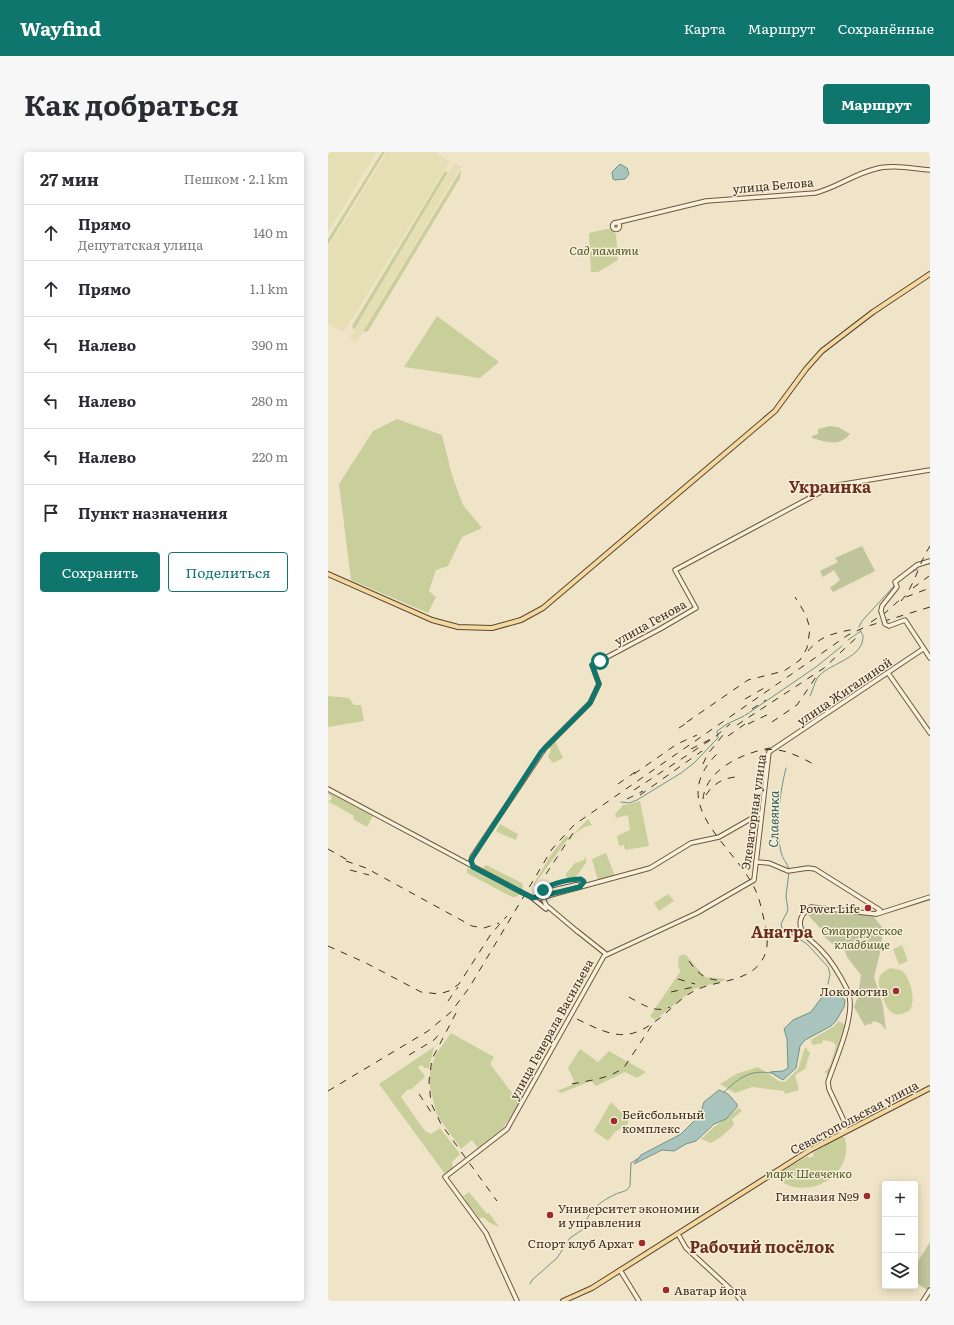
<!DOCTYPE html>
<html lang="ru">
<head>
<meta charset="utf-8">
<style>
  :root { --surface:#fff; --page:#f7f7f7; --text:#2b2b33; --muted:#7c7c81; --line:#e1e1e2; --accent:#0f766e }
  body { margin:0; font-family:Literata,serif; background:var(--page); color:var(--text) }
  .controls { position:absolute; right:12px; bottom:12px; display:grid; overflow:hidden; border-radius:4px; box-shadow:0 2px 10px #0003 }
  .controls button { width:36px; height:36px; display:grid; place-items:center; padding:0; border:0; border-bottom:1px solid var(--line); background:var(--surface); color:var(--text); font:20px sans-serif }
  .stop { position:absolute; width:12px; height:12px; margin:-9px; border:3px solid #0f766e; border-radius:50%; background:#fff }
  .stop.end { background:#0f766e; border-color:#fff; box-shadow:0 1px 4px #0008 }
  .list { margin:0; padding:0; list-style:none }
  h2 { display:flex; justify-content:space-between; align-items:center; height:52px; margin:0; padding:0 16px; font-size:17px }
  h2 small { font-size:13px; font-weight:400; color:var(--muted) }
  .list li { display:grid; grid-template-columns:26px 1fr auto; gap:12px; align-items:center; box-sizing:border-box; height:56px; padding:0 16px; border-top:1px solid var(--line) }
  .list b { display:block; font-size:15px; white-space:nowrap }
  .list p { margin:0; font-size:13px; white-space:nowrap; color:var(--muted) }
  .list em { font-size:13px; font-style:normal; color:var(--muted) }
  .actions { display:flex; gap:8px; padding:12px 16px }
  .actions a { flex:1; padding:9px 0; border:1px solid var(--accent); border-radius:4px; text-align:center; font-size:14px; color:var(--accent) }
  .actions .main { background:var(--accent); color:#fff }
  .icon { flex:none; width:22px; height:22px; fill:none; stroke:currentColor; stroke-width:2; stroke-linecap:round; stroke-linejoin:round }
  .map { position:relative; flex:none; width:602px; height:1149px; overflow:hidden; border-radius:4px }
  header { display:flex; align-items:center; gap:24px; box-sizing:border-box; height:56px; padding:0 20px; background:var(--accent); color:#fff }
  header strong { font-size:19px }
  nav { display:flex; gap:22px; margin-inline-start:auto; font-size:14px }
  .intro { display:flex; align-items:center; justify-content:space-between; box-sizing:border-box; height:96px; padding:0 24px }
  h1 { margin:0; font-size:28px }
  .button { padding:10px 18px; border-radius:4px; background:var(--accent); color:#fff; font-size:14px; font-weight:700 }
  main { display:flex; gap:24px; padding:0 24px }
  aside { flex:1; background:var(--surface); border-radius:4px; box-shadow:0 2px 10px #0003 }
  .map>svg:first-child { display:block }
</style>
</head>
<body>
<header>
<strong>Wayfind</strong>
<nav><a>Карта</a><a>Маршрут</a><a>Сохранённые</a></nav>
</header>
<div class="intro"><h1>Как добраться</h1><a class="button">Маршрут</a></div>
<main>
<aside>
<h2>27 мин<small>Пешком · 2.1 km</small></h2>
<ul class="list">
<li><svg class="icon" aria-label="ahead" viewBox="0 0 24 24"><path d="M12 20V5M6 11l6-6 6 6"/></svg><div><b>Прямо</b><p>Депутатская улица</p></div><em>140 m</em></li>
<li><svg class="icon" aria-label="ahead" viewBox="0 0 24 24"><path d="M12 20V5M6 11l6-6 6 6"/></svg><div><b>Прямо</b></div><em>1.1 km</em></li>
<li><svg class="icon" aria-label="left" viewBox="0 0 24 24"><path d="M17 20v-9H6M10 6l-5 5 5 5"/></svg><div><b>Налево</b></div><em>390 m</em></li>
<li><svg class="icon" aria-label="left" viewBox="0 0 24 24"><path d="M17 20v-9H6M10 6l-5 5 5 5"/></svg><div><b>Налево</b></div><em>280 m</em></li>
<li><svg class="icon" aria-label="left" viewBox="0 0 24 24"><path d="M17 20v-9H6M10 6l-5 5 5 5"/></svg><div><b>Налево</b></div><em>220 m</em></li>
<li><svg class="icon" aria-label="arrive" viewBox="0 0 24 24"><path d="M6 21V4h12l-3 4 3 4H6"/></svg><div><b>Пункт назначения</b></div></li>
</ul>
<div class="actions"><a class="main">Сохранить</a><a>Поделиться</a></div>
</aside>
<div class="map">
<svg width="602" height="1149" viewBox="0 0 602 1149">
  <rect width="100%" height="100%" fill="#f0e4c8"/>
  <g fill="#e6deb5">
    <polygon points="0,0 49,0 0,80"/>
    <polygon points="59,0 107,0 122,9 16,180 0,171 0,96"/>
    <polygon points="126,11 135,16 132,17 28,191 22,186"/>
  </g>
  <g fill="#c9cf9b">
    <polygon points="54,0 57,0 0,93 0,87"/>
    <polygon points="133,18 132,26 40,179 35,180"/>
    <polygon points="117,19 120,20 26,178 24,174"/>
    <polygon points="283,76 288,83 290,108 270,120 263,120 261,81"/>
    <polygon points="109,164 171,210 152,226 76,215"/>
    <polygon points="69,267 114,283 124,323 135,353 154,376 134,385 120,414 108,418 101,439 108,445 100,461 23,428 11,332 45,279"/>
    <polygon points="0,544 21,546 26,553 33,553 36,569 0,575"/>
    <polygon points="227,589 235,606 225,611 220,605 223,598 221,595"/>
    <polygon points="0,640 45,664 39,675 25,667 26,664 0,649 3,648 4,645 0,642"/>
    <polygon points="312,649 321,694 297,698 296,693 291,694 289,684 302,678 300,663 288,666 287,662 296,652 298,653"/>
    <path d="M260 667 264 673C253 675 248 680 242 688H239L206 733H205L222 704 238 684 242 686Z"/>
    <polygon points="172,672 190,682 188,688 169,680 168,679"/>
    <polygon points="278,701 287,724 270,729 264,707"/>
    <polygon points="258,704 258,711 247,726 239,728 238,722 247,711 256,708"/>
    <polygon points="158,713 194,731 195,734 194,739 156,718 155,716"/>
    <polygon points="139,716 153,721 192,742 188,745 184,745 139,721"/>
    <polygon points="340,742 346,749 331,759 326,751"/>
    <polygon points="574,793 580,809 571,813 565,797"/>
    <polygon points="357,802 377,825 398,827 395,829 366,837 327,868 322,864 352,820 350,812 351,804"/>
    <path d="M562 816 573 818C583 826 588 847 582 858 565 869 558 858 554 842 552 837 550 832 551 827 552 821 557 819 562 816Z"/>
    <polygon points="511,869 517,873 500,924 497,920 502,914 508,894 505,890 495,888 494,891 485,893 483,890 484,887 505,875"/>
    <polygon points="123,881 166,905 162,912 191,950 175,976 150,996 144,988 133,997 109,963 102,936 102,919 108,902"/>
    <polygon points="106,895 101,916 96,916 94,913 90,915 97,924 96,926 82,938 80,937 73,945 97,979 103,982 112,976 132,1002 124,1010 125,1016 117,1022 51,932"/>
    <polygon points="477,895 482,901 477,917 467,923 471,938 457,942 456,939 424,935 407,941 392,932 408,922 430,915 451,929 457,930 470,917"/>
    <polygon points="252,897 270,910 281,899 318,920 309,926 297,920 268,934 263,929 233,941 229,939 244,933 246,929 240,916"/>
    <polygon points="283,950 300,967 300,972 287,980 280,989 266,979"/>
    <path d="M411 956 414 959 404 967 406 973 393 985 383 991 373 987C385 975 398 966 411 956Z"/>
    <path d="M513 984 517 986C527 1025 477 1051 448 1026L449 1022 480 1004 481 1006 486 1004 485 1001Z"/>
    <polygon points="141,1040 159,1062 161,1061 171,1075 160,1070 158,1067 153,1065 152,1067 137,1048 138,1047 135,1044"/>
  </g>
  <g fill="#bfc49a">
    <path d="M502 274 510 275 522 282C511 295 499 290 484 286V284L490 282V277Z"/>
    <polygon points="534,394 547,419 505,440 502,436 512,428 506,418 495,425 492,419 510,410 507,406"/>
    <polygon points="488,757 545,764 555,776 553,797 546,825 555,854 558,878 553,872 547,869 544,870 544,873 542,871 537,874 526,855 530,845 533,823 519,805 517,799 508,795 494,783 496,780 480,763"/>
    <polygon points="602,1090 602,1133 599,1138 587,1130 587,1114"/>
  </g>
  <g fill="#a9c4bc" stroke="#6f938a">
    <polygon points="292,12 299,16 301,22 297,27 287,28 285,27 284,20"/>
    <polygon points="497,841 510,842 517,848 516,855 508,869 503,874 477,888 472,894 468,916 455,928 442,920 455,919 460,916 459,887 456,877 465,868 483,860"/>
    <polygon points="391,938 400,942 409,952 409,955 398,967 386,972 368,989 358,992 346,999 334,998 306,1012 313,1003 353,982 372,963 376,950"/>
  </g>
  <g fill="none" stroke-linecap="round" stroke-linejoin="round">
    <g stroke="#6f938a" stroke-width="1">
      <polyline points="582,421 590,417"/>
      <polyline points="571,430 576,425"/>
      <polyline points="531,475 534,469 567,433"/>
      <polyline points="532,478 534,482"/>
      <polyline points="520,488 533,479"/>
      <path d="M482 544C485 538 487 528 491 524 502 511 537 506 535 483"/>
      <polyline points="422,560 488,515 514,494"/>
      <polyline points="417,563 421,561"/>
      <path d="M458 616C452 639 447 677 453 700 454 706 459 711 461 717"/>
      <polyline points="293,650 301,651 309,648 353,621 366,611 387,589 390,586 389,579 399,572 416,564"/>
      <polyline points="461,720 458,744 460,758 453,772 454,776 479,792 500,815 502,822 500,832"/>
      <path d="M396 940C410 927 422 917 442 921"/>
      <polyline points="302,1033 303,1011 311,1006"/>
      <path d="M202 1132 204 1128 229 1106 242 1086 257 1076C258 1060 273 1049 286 1043 293 1039 298 1041 302 1034"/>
    </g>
    <defs>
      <g id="secondary">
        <circle cx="288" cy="74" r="3.5"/>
        <path d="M287 71 378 49 487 41C508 36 526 22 547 17 564 12 585 17 602 18"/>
        <polyline points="553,459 554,454 569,435 567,430 589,413 602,409"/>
        <polyline points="557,472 561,474 577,468 602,506"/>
        <polyline points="560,521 602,581"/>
        <polyline points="0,637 193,740"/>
        <path d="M428 710 441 711 460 719 480 716 487 717 552 758 548 762 483 755C475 760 469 769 474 778 478 786 487 791 493 798 504 809 513 825 520 839 529 862 507 908 500 930L501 937 517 971V977L513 981"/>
        <polyline points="145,715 143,710 144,705 217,596 262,551 271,532 264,513 332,477 368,456 347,418 504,334 602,318"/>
        <polyline points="219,744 322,716 363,691 391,685 433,661"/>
        <polyline points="203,745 218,757"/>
        <polyline points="549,762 602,745"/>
        <polyline points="249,779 278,802"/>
        <polyline points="250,780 218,753 213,742 218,735 248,728 255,729 252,735"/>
        <polyline points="350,1082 358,1096 408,1142 413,1149"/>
        <polyline points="292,1118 311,1149"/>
        <polyline points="189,1149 158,1081 117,1025 179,977 276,804 369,761 426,728 441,600 595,497"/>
        <polyline points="595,1149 602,1138"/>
      </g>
      <g id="primary">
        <polyline points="0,422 104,468 130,475 164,476 193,468 215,456 447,259 478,217 494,199 545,160 602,122"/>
        <polyline points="235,1149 264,1136 482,998 602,936"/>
      </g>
    </defs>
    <use href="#secondary" stroke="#6f573f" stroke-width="5.5"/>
    <use href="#primary" stroke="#5b4430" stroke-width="6"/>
    <use href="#secondary" stroke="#faf1dc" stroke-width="3.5"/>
    <use href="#primary" stroke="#f3d9a0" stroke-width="4"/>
    <g stroke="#3d2e20" stroke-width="1" stroke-dasharray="7 7" stroke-linecap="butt">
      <polyline points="585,436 601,424"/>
      <polyline points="578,445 602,436"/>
      <path d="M573 449C588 432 590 412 602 394"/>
      <polyline points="543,470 557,461 576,444"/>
      <path d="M480 499C493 483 507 481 527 477"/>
      <polyline points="417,547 438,535"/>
      <polyline points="424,557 438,548"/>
      <polyline points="359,570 420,528 456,519 472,508 479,496 482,477 478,463 467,445"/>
      <polyline points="444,570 469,553 488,525"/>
      <polyline points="420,572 445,560"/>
      <polyline points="409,573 496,516 528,486"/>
      <polyline points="351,576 363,568"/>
      <polyline points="400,584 417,572"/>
      <polyline points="363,597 383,587"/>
      <path d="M437 598C455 595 474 606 489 614"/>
      <polyline points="375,612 379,603 395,583"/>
      <polyline points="306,622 349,592 369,583"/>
      <polyline points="290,632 310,618"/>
      <polyline points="306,638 387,585 402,572"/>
      <polyline points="312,643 374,599"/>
      <path d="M378 643C385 632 395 626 408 625"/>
      <polyline points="299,647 315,639"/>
      <path d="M375 647C378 617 415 601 442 596"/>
      <polyline points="0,697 23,710"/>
      <polyline points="18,709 38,716 144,774 156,776 171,771"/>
      <polyline points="22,718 41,723"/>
      <polyline points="218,722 247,678"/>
      <polyline points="0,794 38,811 93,840 111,842 121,839 131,832 163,782 179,764"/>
      <path d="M361 809C369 821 378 829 394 828"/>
      <polyline points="350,827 367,832"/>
      <polyline points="343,840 370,834"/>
      <path d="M301 845C314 852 327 862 342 855"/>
      <polyline points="120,849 130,835"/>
      <polyline points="128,861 104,907 101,929 103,951 113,972 169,1049"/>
      <path d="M249 867C289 887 303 891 339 860 348 852 357 843 368 838 388 828 418 831 433 810 441 798 440 786 437 772 434 760 432 746 426 735 402 689 336 651 392 599"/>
      <polyline points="81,903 106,888 114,879"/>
      <path d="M244 932C262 928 283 927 297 914L324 873"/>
      <polyline points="0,939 100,879 123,860 141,836 224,697 246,673 520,483 537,475 602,455"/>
      <polyline points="91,942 103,960"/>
    </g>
    <defs>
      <g id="secondary-bridge">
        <polyline points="553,459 557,472"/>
        <polyline points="193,740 203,745"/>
        <polyline points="211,746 219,744"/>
      </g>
    </defs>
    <use href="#secondary-bridge" stroke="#6f573f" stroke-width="5.5" stroke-linecap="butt"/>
    <use href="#secondary-bridge" stroke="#faf1dc" stroke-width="3.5"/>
  </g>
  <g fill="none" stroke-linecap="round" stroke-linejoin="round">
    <path stroke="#0f766e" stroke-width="5" d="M215 738C223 731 243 727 253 727L256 730 252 735 205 746 145 715 143 708 213 600 262 551 271 532 264 513 272 509"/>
  </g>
  <g fill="#9e2a2b" stroke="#f7eed8" stroke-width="1.5">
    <circle cx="540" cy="756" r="4"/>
    <circle cx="568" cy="839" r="4"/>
    <circle cx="286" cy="969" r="4"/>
    <circle cx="539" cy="1044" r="4"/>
    <circle cx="222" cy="1063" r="4"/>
    <circle cx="314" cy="1091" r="4"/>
    <circle cx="338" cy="1138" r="4"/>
  </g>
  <g text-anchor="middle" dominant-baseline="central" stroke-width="3" stroke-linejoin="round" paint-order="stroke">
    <g font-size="12" fill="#3d2e20" stroke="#f7eed8">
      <text transform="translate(445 33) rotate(-5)">улица Белова</text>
      <text transform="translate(322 470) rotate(-29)">улица Генова</text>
      <text transform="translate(516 539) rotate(-34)">улица Жигалиной</text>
      <text transform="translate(425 660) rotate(-82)">Элеваторная улица</text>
      <text transform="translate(223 877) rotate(-61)">улица Генерала Васильева</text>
      <text transform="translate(526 965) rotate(-28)">Севастопольская улица</text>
    </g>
    <g font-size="12" font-style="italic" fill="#4d5a26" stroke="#f7eed8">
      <text x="276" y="98">Сад памяти</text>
      <text x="534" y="778">Старорусское<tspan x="534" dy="14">кладбище</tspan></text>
      <text x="481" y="1021">парк Шевченко</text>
    </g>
    <g font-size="12" fill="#3d2e20" stroke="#f7eed8" text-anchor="end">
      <text x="532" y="756">Power Life</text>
      <text x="560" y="839">Локомотив</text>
      <text x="294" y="962" text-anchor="start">Бейсбольный<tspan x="294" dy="14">комплекс</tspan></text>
      <text x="531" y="1044">Гимназия №9</text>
      <text x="230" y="1056" text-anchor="start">Университет экономии<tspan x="230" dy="14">и управления</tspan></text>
      <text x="306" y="1091">Спорт клуб Архат</text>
      <text x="346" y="1138" text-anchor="start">Аватар йога</text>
    </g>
    <g font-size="13" font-style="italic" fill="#2f5d5a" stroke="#f7eed8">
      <text transform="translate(445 667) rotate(-89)">Славянка</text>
    </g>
    <g font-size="16" font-weight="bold" fill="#6b2e1e" stroke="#f7eed8">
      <text x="502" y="334">Украинка</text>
      <text x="454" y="779">Анатра</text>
      <text x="434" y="1094">Рабочий посёлок</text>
    </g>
  </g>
</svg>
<div class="controls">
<button>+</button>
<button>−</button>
<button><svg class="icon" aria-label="layers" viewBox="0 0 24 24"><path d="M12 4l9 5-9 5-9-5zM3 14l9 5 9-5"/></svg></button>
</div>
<div class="stop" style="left:272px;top:509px"></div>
<div class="stop end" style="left:215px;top:738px"></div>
</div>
</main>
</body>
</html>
